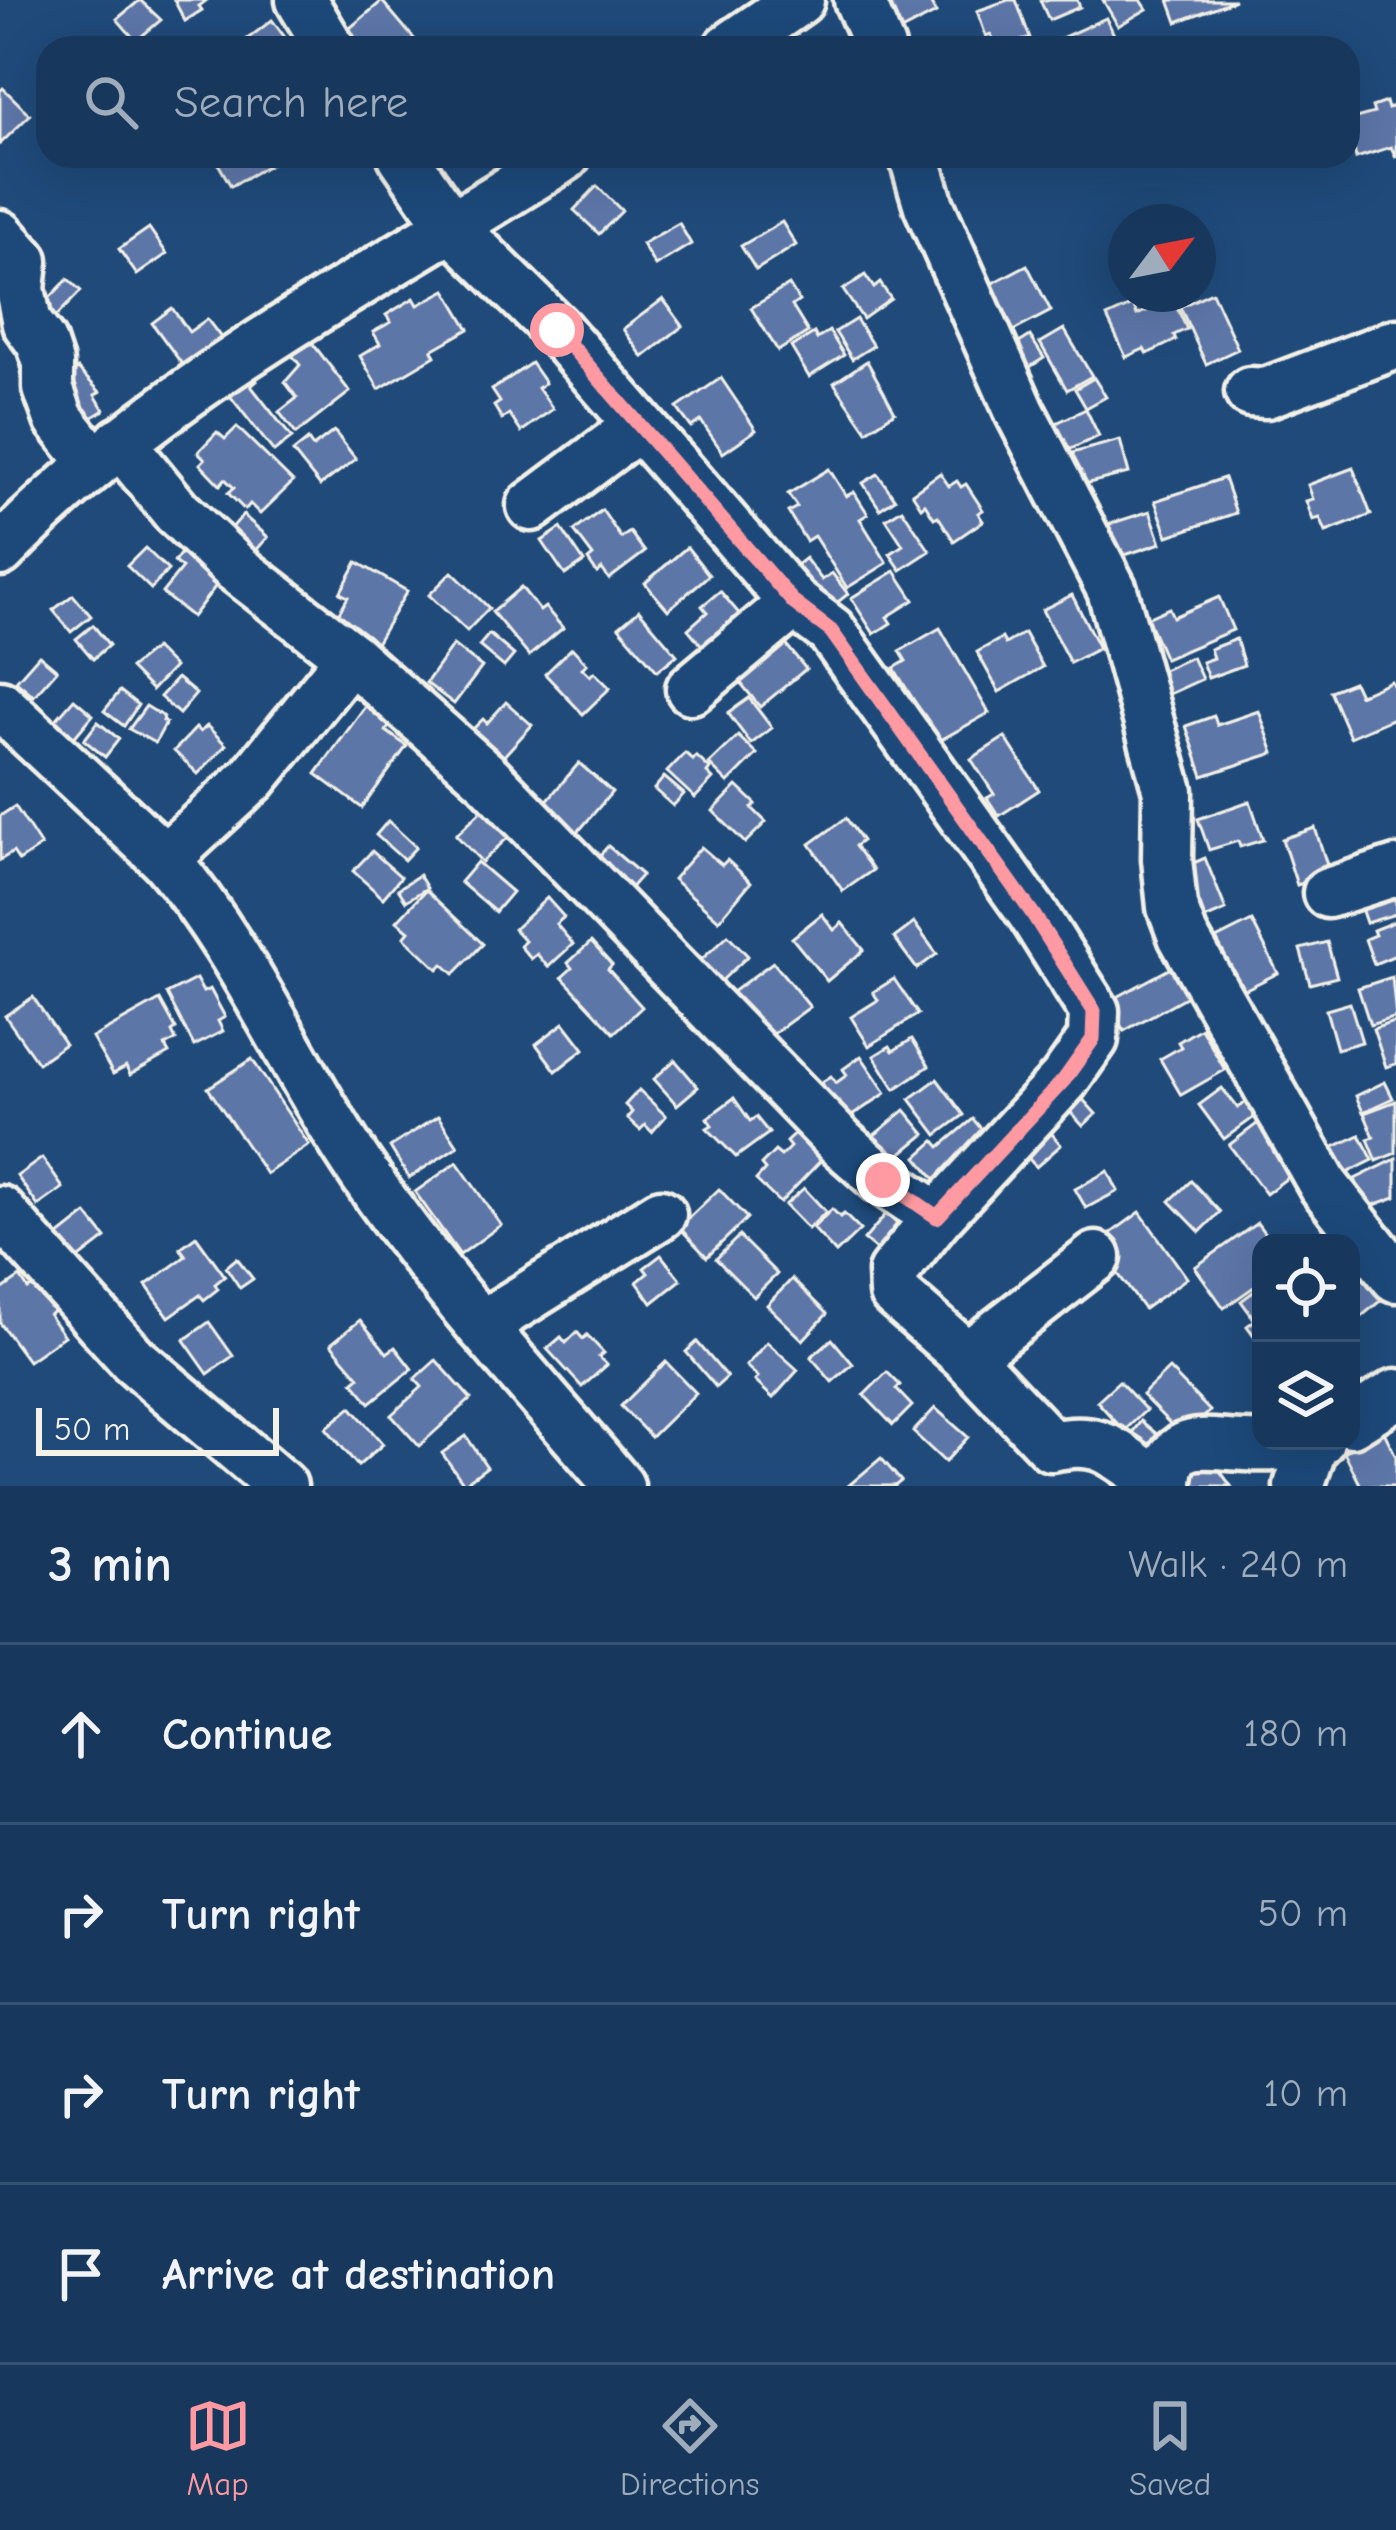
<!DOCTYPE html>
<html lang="en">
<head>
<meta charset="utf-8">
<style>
  :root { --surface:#17385c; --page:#203f62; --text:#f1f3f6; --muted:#9eacbb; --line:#365272; --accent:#ff9aa2 }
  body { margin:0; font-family:"Comic Neue",sans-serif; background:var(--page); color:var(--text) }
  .controls { position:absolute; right:36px; bottom:36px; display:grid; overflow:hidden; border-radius:24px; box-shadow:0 12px 48px #0002 }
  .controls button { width:108px; height:108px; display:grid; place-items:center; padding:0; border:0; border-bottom:3px solid var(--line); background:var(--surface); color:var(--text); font:60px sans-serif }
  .compass { position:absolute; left:1108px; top:204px; width:108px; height:108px; border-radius:50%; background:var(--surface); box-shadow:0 12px 48px #0002; rotate:58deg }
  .scale { position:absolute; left:36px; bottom:30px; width:243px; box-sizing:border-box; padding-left:12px; border:6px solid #f4f1e8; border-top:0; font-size:33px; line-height:42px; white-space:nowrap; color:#f4f1e8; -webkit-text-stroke:9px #1f4a7a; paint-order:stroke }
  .stop { position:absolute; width:36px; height:36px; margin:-27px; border:9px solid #ff9aa2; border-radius:50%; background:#fff }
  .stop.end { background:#ff9aa2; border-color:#fff; box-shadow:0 3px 12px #0008 }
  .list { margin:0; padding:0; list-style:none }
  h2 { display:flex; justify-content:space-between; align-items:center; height:156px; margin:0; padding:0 48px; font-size:51px }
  h2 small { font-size:39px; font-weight:400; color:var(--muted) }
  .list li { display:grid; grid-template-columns:78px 1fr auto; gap:36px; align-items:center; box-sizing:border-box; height:180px; padding:0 48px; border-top:3px solid var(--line) }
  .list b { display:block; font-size:45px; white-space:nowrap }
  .list em { font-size:39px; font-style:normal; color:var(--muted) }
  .icon { flex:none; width:66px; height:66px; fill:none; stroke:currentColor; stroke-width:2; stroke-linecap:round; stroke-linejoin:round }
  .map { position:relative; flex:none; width:1396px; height:1486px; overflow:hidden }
  .search { position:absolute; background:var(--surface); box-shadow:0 12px 48px #0002; left:36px; right:36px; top:36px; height:132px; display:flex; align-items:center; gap:30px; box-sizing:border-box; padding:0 42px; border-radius:36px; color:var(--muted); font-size:45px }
  .sheet { height:876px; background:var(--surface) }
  nav { display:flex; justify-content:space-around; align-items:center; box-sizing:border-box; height:168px; border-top:3px solid var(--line); background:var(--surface); font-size:33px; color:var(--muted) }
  nav a { display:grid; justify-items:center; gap:6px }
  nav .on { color:var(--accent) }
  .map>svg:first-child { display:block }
</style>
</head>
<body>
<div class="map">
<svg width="1396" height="1486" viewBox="0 0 1396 1486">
  <rect width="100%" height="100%" fill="#1f4a7a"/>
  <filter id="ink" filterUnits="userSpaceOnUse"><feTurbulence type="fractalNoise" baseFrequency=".00833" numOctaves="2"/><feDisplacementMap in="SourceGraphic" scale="24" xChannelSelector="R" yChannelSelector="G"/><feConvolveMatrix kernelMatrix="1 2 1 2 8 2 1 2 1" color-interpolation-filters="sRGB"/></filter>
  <g filter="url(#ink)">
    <g fill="#5d76a8" stroke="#f4f1e8" stroke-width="3">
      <polygon points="140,0 161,20 136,41 117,19"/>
      <polygon points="174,0 207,0 199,6 202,10 185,21"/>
      <polygon points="882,0 929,0 936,13 891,36"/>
      <polygon points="1008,0 1016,0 1030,38 996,48 991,34 986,36 977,11"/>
      <polygon points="1040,0 1077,0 1080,7 1049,20"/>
      <polygon points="1103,0 1141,0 1147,9 1118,26"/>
      <polygon points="1169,0 1235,0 1177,22"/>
      <polygon points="382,1 422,48 357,48 344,33"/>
      <polygon points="1106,18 1119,45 1048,48 1046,45"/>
      <polygon points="272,20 293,48 246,48 242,43"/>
      <polygon points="3,88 30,115 0,144 0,91"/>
      <polygon points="1386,102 1388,109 1396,106 1396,157 1391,147 1356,158 1348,120 1374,113 1372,107"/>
      <polygon points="223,156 276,156 278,160 231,186 216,160"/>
      <polygon points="597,186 622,211 599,234 574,210"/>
      <polygon points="782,222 796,245 756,270 741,246"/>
      <polygon points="679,223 691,244 655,266 642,244"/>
      <polygon points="149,228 167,254 137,275 119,249"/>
      <polygon points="1027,265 1051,311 1013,331 989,285"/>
      <polygon points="865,275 874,288 880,283 891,299 863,319 843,290"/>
      <polygon points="68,279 81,291 44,329 31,317"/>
      <polygon points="789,285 799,301 792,306 808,332 778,351 751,308"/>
      <polygon points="446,290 469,329 432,350 435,356 379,389 360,356 380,344 373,332 391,322 386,315 414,298 418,305"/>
      <polygon points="1212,292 1238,349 1206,364 1180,307"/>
      <polygon points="663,299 683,326 643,357 623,329"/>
      <polygon points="1173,299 1187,329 1174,335 1176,340 1147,354 1144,349 1126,357 1107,317 1133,305 1137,315"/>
      <polygon points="172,308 189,332 207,319 222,339 184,367 152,323"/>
      <polygon points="856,319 873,346 852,359 835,332"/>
      <polygon points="1064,329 1092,376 1067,390 1040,343"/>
      <polygon points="829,331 844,355 809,377 791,347 814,333 817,339"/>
      <polygon points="1030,336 1044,358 1019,374 1005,352"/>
      <polygon points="310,340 350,392 296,434 279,412 297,398 285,382 300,365 291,354"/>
      <polygon points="867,361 895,412 867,431 834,383"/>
      <polygon points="531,363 545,383 538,388 553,409 521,432 509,414 502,419 494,406 500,402 492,390"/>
      <polygon points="248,368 257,381 251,386 292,438 274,452 223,387"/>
      <polygon points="78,369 100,392 95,395 104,410 80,425 55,383"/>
      <polygon points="721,378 756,430 723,453 701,421 691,427 677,408"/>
      <polygon points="1094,378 1106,397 1086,408 1075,389"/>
      <polygon points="1086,409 1099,436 1062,453 1050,426"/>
      <polygon points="237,427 293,482 260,514 250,504 245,510 228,493 234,488 225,479 220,485 200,464 205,459 198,452 217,432 225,439"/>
      <polygon points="334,431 356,459 320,486 293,452 308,440 313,447"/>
      <polygon points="1120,440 1129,473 1081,485 1072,453"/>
      <polygon points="1353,468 1371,515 1326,532 1320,518 1313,520 1306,501 1313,499 1308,485"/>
      <polygon points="829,469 846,496 854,492 868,514 860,519 887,563 847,588 814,536 806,541 788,512 797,507 788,494"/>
      <polygon points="940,473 949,486 957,481 961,487 966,484 983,510 978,513 983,521 954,541 938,516 934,518 925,504 921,507 912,493"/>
      <polygon points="878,474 895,499 880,509 863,483"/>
      <polygon points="1224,478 1236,513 1168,536 1155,501"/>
      <polygon points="902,509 930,551 901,570 890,554 903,545 886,519"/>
      <polygon points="602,510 621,538 630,532 645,552 609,579 602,569 597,573 588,560 593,556 574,531"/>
      <polygon points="1150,511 1161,543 1116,558 1106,525"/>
      <polygon points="243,515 268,537 245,563 220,541"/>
      <polygon points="561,528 584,562 565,575 542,541"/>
      <polygon points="187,545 225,574 192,617 162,593 182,568 174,562"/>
      <polygon points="687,547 709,575 668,610 645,583"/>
      <polygon points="145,548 168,570 151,589 127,566"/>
      <polygon points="805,558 822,580 832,573 848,594 824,613 790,570"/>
      <polygon points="357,562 407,591 375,645 334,621 348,597 340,593"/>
      <polygon points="895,571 914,600 887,617 891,623 874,634 851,598"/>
      <polygon points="452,572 489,608 467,631 429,595"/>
      <polygon points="521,587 540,611 545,607 563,628 529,656 492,612"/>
      <polygon points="720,591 747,623 709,654 688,629 707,612 702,606"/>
      <polygon points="73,595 91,616 71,632 53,610"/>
      <polygon points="1072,595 1099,648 1070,663 1042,610"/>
      <polygon points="1219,597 1233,630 1165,659 1147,618 1169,608 1173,617"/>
      <polygon points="639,610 677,655 657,671 619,627"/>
      <polygon points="93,625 109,645 93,659 76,639"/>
      <polygon points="940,628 989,713 937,742 905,707 914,701 894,668 906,661 900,651"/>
      <polygon points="1024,633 1043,667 999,692 977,652 1002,638 1005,644"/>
      <polygon points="489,634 514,655 504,667 479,646"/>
      <polygon points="780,637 806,669 760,707 735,676"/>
      <polygon points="1236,639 1244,665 1208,678 1202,662 1213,658 1210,649"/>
      <polygon points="453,645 482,667 454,704 426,683"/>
      <polygon points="155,648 174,667 152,690 130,668"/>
      <polygon points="572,648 587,664 582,668 590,676 594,672 610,688 583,714 545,674"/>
      <polygon points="39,655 57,670 34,696 16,681"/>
      <polygon points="1192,657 1202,679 1156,700 1145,678"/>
      <polygon points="177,678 196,694 179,714 160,697"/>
      <polygon points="1391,681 1396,692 1396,717 1350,737 1330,691 1353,682 1359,695"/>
      <polygon points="120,691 138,705 124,726 104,711"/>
      <polygon points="749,698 772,728 751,744 728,713"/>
      <polygon points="74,699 93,715 72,740 53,723"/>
      <polygon points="506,702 532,725 502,758 471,731 483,719 487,723"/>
      <polygon points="366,705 391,724 386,731 407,746 362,808 316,774"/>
      <polygon points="146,706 164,717 162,721 166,723 155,743 129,729"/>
      <polygon points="1259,711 1274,753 1203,776 1186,726 1214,716 1217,725"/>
      <polygon points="98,722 119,739 105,757 84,740"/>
      <polygon points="207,726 226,745 198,774 174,751 196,728 200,732"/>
      <polygon points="738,736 757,754 728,783 709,764"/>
      <polygon points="1005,737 1039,790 999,816 987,798 994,794 971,759"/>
      <polygon points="685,753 693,760 696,756 710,769 707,773 713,779 695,798 667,772"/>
      <polygon points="579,763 612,792 577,833 544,804"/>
      <polygon points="664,777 684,794 673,806 654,789"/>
      <polygon points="737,786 756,804 752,808 766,822 745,843 713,811"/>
      <polygon points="491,801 518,828 482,862 456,835"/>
      <polygon points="1250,801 1263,840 1240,847 1238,841 1209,850 1198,819"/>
      <polygon points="15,806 41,846 19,861 13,852 0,860 0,816"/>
      <polygon points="846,818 862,841 855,846 873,870 843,891 810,844"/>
      <polygon points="388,821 416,847 404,860 376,835"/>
      <polygon points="1315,828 1330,874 1297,885 1282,839"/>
      <polygon points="608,846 642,875 620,900 587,870"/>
      <polygon points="701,847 722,865 727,860 751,882 719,920 673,879"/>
      <polygon points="372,851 401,877 383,898 353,871"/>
      <polygon points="1205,858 1226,910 1198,922 1177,870"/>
      <polygon points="477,862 512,892 495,912 460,882"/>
      <polygon points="419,875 427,888 406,901 398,889"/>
      <polygon points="1396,882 1396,914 1366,923 1358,899"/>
      <polygon points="426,890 483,944 454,974 443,964 438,969 404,937 409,931 397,921"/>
      <polygon points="547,898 564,917 556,924 573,944 548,967 537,954 531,959 520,946 525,941 514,929"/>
      <polygon points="822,914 834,930 842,923 864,950 827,981 792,938"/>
      <polygon points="1252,921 1278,973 1242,991 1216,939"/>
      <polygon points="1396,921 1396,955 1374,964 1365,939 1375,935 1373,930"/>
      <polygon points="914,923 937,954 917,969 894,938"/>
      <polygon points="728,935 748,956 720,982 715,977 702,990 681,961 693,950 702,959"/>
      <polygon points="591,942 612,965 608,969 642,1007 614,1033 562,977 572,968 568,963"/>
      <polygon points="1327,942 1337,977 1310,984 1300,949"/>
      <polygon points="773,962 810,1007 766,1039 733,1007 739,1002 732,992"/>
      <polygon points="1171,968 1187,996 1124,1031 1108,1002"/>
      <polygon points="1392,977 1396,1017 1370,1025 1358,988"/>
      <polygon points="196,979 203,992 210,989 225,1017 218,1021 223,1031 194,1046 167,994"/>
      <polygon points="894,979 918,1014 869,1046 851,1017 878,1000 873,992"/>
      <polygon points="33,997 65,1044 38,1063 5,1016"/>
      <polygon points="160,1000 176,1029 172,1032 176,1040 165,1046 169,1053 130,1075 126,1067 113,1074 92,1038"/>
      <polygon points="1350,1003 1362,1042 1337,1049 1326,1010"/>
      <polygon points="1396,1021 1396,1064 1386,1067 1373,1029"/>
      <polygon points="564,1023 584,1049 556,1071 536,1044"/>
      <polygon points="1201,1028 1225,1070 1181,1095 1160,1059 1181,1047 1178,1042"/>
      <polygon points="912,1039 929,1066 895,1089 874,1056 890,1046 893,1051"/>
      <polygon points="861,1056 886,1093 837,1126 812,1089 831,1076 836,1083 847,1075 843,1069"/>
      <polygon points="252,1059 309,1145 266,1174 208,1088"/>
      <polygon points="675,1060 698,1087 677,1105 654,1079"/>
      <polygon points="937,1079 964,1115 937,1135 910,1099"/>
      <polygon points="1385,1082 1393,1098 1363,1112 1356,1096"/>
      <polygon points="1070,1085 1096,1114 1083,1126 1057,1097"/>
      <polygon points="1222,1088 1238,1108 1246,1102 1256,1116 1224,1139 1199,1105"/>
      <polygon points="639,1090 666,1116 652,1132 645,1125 640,1130 627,1118 632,1112 625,1105"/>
      <polygon points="734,1098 750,1121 756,1117 769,1133 736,1157 707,1128 712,1125 707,1118"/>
      <polygon points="1396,1101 1396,1153 1377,1161 1368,1139 1374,1137 1364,1113"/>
      <polygon points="905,1110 925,1134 887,1165 867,1141"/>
      <polygon points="438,1116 458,1146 409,1178 390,1147"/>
      <polygon points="973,1119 989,1138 940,1185 917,1157 935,1141 940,1147"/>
      <polygon points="1258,1123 1295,1172 1266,1194 1229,1145"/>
      <polygon points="1044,1124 1061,1145 1036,1167 1018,1146"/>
      <polygon points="801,1128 827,1154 780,1203 756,1180 765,1170 761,1165 775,1151 781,1156 790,1147 786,1142"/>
      <polygon points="1360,1135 1373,1160 1341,1176 1328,1150"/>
      <polygon points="42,1158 63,1188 38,1206 17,1176"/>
      <polygon points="1396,1159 1396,1197 1366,1208 1355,1179"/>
      <polygon points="457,1162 501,1225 460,1255 415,1192"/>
      <polygon points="1108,1171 1118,1191 1086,1208 1075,1189"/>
      <polygon points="1191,1181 1220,1212 1200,1232 1170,1201"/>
      <polygon points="804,1188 826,1212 808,1229 785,1205"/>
      <polygon points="719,1189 747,1218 707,1257 679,1227"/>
      <polygon points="832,1209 840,1217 844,1214 860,1230 836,1253 813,1228"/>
      <polygon points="1140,1212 1187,1278 1144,1309 1096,1244"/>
      <polygon points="87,1214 106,1238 72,1264 54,1240"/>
      <polygon points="886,1214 904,1230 882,1255 864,1240"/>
      <polygon points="1257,1223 1272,1243 1261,1243 1261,1282 1224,1308 1195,1267"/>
      <polygon points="196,1236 225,1276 215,1284 218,1289 204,1300 200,1295 169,1317 146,1285 186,1256 180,1248"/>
      <polygon points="739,1236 777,1274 754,1297 716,1259"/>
      <polygon points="1359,1253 1391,1292 1351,1325 1351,1259"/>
      <polygon points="661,1255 681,1280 652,1303 637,1282 648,1273 644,1268"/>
      <polygon points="237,1258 253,1279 240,1288 226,1267"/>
      <polygon points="20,1277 28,1289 36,1285 54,1311 49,1315 64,1336 28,1361 0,1323 0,1291"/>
      <polygon points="792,1279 827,1314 803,1340 767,1305"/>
      <polygon points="1261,1286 1261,1345 1247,1326 1255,1320 1241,1301"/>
      <polygon points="360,1320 387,1353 395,1347 412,1369 370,1403 353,1382 359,1377 331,1344"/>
      <polygon points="209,1322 233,1356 208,1374 184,1340"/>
      <polygon points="577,1332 583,1339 587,1335 604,1353 599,1357 607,1365 582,1387 547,1349 561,1337 566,1343"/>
      <polygon points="832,1339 853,1364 832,1382 811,1357"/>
      <polygon points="697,1342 727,1377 716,1387 686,1352"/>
      <polygon points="767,1342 798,1370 773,1398 755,1381 758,1377 746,1366"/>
      <polygon points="436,1360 471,1399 419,1446 391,1415 422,1387 415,1379"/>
      <polygon points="666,1362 696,1393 651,1437 621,1406"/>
      <polygon points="1169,1369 1210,1411 1183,1437 1142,1395"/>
      <polygon points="887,1372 900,1385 896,1389 912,1406 893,1425 864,1395"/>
      <polygon points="1119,1381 1146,1410 1124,1431 1097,1401"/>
      <polygon points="351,1407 383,1444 358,1466 326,1428"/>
      <polygon points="935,1408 968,1437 945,1462 913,1432"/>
      <polygon points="1141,1421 1164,1440 1144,1467 1120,1448"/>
      <polygon points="1384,1432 1396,1456 1396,1486 1361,1486 1344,1452"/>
      <polygon points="466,1436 487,1467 464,1484 442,1453"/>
      <polygon points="1204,1449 1231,1486 1194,1486 1179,1467"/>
      <polygon points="881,1458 901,1481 895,1486 848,1486"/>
    </g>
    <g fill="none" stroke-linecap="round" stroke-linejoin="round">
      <defs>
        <g id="minor">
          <polyline points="301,0 330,48"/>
          <polyline points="859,0 880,48"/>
          <polyline points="729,48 799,0"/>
          <path d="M403 156 451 226 557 330 794 603 831 631 1033 914 1094 1011 1093 1039 1064 1080 937 1217 893 1272 894 1293 967 1357 1051 1446C1109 1433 1117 1460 1165 1486"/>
          <polyline points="914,156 929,206 1020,412 1112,590 1168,791 1167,859 1172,907 1183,936 1324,1186 1396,1277"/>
          <polyline points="0,235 23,261 20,289 27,323 41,342 48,363 48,388 59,419 94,463"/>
          <polyline points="1250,392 1266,393 1396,344"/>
          <polyline points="120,442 177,512 236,568 351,657 488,778 841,1143 883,1180 937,1217"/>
          <polyline points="532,506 639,426"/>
          <path d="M0 551C163 383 370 281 565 156"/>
          <polyline points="691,689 794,603"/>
          <path d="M0 705 165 859C247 955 294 1072 365 1175 440 1286 533 1384 619 1486"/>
          <polyline points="165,859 253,778 351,657"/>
          <polyline points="1328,893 1396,871"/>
          <polyline points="0,1211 133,1359 282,1486"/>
          <polyline points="481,1326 661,1214"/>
          <polyline points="967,1357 1096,1257"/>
          <polyline points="1351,1422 1396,1394"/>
          <path d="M1167 1486C1167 1431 1208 1445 1245 1446 1268 1447 1291 1445 1313 1445L1319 1441"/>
          <polyline points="1299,1486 1313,1445"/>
        </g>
      </defs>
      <use href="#minor" stroke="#f4f1e8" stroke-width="57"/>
      <use href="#minor" stroke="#1f4a7a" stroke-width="48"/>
    </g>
  </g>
  <g fill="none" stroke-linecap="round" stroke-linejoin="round" filter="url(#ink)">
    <polyline stroke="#ff9aa2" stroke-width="15" points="557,330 794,603 831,631 1033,914 1094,1011 1093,1039 1064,1080 937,1217 883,1180"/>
  </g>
</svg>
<div class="controls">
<button><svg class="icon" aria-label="locate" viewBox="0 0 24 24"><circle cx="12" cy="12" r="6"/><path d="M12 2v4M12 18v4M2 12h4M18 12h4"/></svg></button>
<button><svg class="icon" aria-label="layers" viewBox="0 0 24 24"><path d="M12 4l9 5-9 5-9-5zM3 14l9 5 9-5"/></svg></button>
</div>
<svg class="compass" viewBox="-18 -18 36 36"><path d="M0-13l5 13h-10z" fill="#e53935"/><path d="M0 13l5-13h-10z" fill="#9eacbb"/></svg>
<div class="scale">50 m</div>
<div class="stop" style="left:557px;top:330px"></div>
<div class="stop end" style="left:883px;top:1180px"></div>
<div class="search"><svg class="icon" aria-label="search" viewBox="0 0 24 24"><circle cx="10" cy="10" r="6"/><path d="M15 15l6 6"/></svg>Search here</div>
</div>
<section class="sheet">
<h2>3 min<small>Walk · 240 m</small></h2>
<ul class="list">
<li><svg class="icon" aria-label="ahead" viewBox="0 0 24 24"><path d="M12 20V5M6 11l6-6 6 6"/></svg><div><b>Continue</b></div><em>180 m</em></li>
<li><svg class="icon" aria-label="right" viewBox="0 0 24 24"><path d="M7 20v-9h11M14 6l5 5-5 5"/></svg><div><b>Turn right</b></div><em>50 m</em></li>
<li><svg class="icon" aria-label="right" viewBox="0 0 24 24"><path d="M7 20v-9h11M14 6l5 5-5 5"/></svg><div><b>Turn right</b></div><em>10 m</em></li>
<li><svg class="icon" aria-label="arrive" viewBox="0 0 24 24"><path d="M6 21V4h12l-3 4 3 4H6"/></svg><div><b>Arrive at destination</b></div></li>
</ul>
</section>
<nav>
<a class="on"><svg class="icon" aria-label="map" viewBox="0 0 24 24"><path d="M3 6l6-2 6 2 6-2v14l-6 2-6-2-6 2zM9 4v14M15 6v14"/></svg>Map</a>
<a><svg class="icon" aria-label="directions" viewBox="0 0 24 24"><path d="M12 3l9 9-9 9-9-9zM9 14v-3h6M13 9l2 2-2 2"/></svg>Directions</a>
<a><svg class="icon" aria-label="saved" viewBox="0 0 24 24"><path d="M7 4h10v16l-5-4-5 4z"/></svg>Saved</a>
</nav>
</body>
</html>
